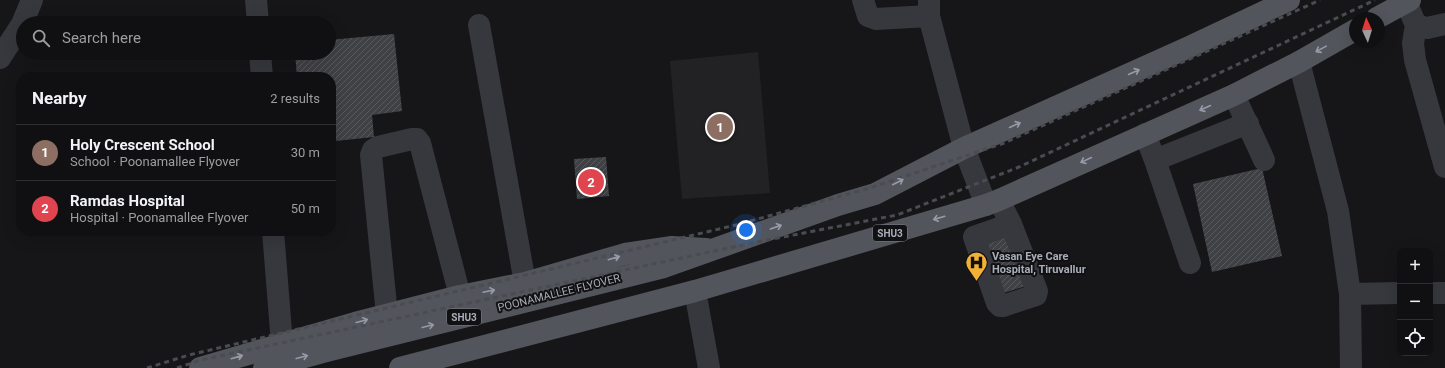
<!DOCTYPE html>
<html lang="en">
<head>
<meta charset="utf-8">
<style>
  :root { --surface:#101012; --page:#1e1e20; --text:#f1f3f6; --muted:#9c9d9f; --line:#303032; --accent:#f2b134 }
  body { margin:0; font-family:Roboto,sans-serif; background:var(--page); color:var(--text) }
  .controls { position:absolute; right:12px; bottom:12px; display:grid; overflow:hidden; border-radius:8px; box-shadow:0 4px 16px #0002 }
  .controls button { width:36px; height:36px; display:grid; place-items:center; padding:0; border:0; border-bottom:1px solid var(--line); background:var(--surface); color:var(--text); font:20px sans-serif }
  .compass { position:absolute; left:1349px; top:12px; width:36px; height:36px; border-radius:50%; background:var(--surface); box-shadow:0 4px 16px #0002; rotate:356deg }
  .you { position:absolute; left:746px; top:230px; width:14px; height:14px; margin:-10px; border:3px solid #fff; border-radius:50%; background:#1a73e8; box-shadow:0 0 0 6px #1a73e833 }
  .badge { display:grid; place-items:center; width:26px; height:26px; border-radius:50%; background:var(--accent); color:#fff; font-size:13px; font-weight:700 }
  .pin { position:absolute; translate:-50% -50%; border:2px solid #fff; box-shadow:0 1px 4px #0006 }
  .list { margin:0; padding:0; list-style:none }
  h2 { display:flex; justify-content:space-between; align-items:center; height:52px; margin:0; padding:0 16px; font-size:17px }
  h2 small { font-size:13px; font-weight:400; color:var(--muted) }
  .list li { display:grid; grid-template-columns:26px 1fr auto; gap:12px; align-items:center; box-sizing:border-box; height:56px; padding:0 16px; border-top:1px solid var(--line) }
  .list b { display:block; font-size:15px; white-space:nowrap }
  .list p { margin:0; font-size:13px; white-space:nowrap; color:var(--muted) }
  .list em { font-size:13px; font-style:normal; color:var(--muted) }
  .icon { flex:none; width:22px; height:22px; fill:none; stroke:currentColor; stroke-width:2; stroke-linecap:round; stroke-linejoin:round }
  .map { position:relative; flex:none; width:1445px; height:368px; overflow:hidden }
  .search { position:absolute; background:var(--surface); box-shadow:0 4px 16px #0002; left:16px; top:16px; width:320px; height:44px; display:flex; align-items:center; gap:10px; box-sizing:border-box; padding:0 14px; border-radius:22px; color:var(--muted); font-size:15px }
  .panel { position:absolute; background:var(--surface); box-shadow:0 4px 16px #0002; left:16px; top:72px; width:320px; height:164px; border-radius:16px }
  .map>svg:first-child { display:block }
</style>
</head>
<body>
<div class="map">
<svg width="1445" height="368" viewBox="0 0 1445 368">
  <defs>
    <pattern id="building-hatch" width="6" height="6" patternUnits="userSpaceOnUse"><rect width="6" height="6" fill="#404145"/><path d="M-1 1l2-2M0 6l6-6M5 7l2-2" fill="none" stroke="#595a5e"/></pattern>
  </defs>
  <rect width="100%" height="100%" fill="#161618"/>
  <polygon fill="#222225" points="758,52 770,193 682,199 670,61"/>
  <g fill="url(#building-hatch)">
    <polygon points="394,34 402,111 372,115 374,137 335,141 331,107 331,77 297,77 295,53 329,53 329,40"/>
    <polygon points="606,157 609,196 577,199 574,159"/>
    <polygon points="1262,168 1282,256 1212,272 1193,184"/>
    <polygon points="1011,232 1029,285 997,295 981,241"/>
  </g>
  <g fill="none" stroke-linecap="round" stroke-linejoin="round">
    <g stroke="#37383d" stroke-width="22">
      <polyline points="256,0 258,23"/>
      <polyline points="863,0 868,16 876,19 929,16"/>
      <polyline points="929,0 929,16 964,148 986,205"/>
      <polyline points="1406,2 1416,25 1413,43 1415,60 1445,167"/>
      <polyline points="479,25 525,283"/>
      <polyline points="1416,25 1427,28 1445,24"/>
      <polyline points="260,53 262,77"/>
      <polyline points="0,58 22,24 32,0"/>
      <polyline points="1299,62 1338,211 1350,294 1351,368"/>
      <polyline points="1234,95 1264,160"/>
      <polyline points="1145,134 1155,160 1190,263"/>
      <polyline points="1155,160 1248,123"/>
      <polyline points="999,200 1011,224 1037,291 1036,295 1003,306 1000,306 997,303 974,237 1011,224"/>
      <polyline points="273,231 282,344"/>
      <polyline points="695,291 709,368"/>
      <polyline points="1430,293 1445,293"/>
      <polyline points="1350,294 1400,293"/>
      <polyline points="387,315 371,155 373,150 378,147 412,139 417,139 420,143 460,296"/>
    </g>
    <g stroke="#53555c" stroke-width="22">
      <polyline points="1377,18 1410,0"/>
      <polyline points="200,368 355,323 460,296 525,283 625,254 672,247 706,249"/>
      <polyline points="264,368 327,351 664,267 838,205 875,194 964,148 1187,48 1289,0"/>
      <polyline points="400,368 695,291 986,205 999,200 1234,95 1299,62 1355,30"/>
    </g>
    <g stroke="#4a4c52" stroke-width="3" stroke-dasharray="5 4" stroke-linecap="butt">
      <polyline points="147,368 189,355 736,225 870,188 1004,143 1320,0"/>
      <polyline points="177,368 201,360 752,243 897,215 1019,167 1375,0"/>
    </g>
  </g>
  <defs><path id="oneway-shaft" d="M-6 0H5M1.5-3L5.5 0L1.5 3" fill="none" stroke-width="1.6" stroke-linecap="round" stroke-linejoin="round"/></defs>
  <g stroke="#979ba6">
    <use href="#oneway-shaft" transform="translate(1321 49) rotate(151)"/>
    <use href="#oneway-shaft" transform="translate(1134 72) rotate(-24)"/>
    <use href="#oneway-shaft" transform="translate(1205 108) rotate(156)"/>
    <use href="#oneway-shaft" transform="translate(1015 125) rotate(-24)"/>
    <use href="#oneway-shaft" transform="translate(1086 160) rotate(155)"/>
    <use href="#oneway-shaft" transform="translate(898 182) rotate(-27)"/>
    <use href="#oneway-shaft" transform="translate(939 218) rotate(164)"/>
    <use href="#oneway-shaft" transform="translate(776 227) rotate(-19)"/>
    <use href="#oneway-shaft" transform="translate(614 258) rotate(-16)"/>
    <use href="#oneway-shaft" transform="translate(489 291) rotate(-12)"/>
    <use href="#oneway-shaft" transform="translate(362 321) rotate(-15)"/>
    <use href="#oneway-shaft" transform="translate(428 326) rotate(-14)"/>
    <use href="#oneway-shaft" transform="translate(237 357) rotate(-16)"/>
    <use href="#oneway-shaft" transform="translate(302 357) rotate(-15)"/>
  </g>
  <defs>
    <symbol id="hospital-pin" viewBox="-11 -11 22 30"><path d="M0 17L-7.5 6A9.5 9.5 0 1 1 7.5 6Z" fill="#f2b134" stroke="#111113"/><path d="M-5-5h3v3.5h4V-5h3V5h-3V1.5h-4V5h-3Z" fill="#111"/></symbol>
  </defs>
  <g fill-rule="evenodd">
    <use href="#hospital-pin" x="964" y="250" width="25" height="34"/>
  </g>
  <g text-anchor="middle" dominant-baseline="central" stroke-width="4" stroke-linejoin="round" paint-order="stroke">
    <g fill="#111113" stroke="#7b7e86" stroke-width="1">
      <rect x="873" y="225" width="34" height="16" rx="3"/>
      <rect x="447" y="309" width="34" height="16" rx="3"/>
    </g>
    <g font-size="10" font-weight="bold" fill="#a8adb8">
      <text x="890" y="233">SHU3</text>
      <text x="464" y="317">SHU3</text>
    </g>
    <g font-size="11" font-weight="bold" fill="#a8adb8" stroke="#111113" text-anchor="start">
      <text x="992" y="256">Vasan Eye Care<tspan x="992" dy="13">Hospital, Tiruvallur</tspan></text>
    </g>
    <g font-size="11" fill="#a8adb8" stroke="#111113">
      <text transform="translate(559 293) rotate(-14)">POONAMALLEE FLYOVER</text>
    </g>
  </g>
</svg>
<div class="controls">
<button>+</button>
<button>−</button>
<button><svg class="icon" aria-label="locate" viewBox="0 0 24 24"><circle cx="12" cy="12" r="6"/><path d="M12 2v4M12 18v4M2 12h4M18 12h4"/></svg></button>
</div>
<svg class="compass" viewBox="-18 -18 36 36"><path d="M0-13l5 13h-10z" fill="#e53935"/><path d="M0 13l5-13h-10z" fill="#9c9d9f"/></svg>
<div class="you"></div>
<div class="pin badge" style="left:720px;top:127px;background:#8d6e63">1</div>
<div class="pin badge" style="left:591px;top:182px;background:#e0444e">2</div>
<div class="search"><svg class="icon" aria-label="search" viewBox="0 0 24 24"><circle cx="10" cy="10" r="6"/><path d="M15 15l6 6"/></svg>Search here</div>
<section class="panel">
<h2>Nearby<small>2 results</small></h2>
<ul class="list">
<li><span class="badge" style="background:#8d6e63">1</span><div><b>Holy Crescent School</b><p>School · Poonamallee Flyover</p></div><em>30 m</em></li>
<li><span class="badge" style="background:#e0444e">2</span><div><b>Ramdas Hospital</b><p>Hospital · Poonamallee Flyover</p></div><em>50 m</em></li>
</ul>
</section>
</div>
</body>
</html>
